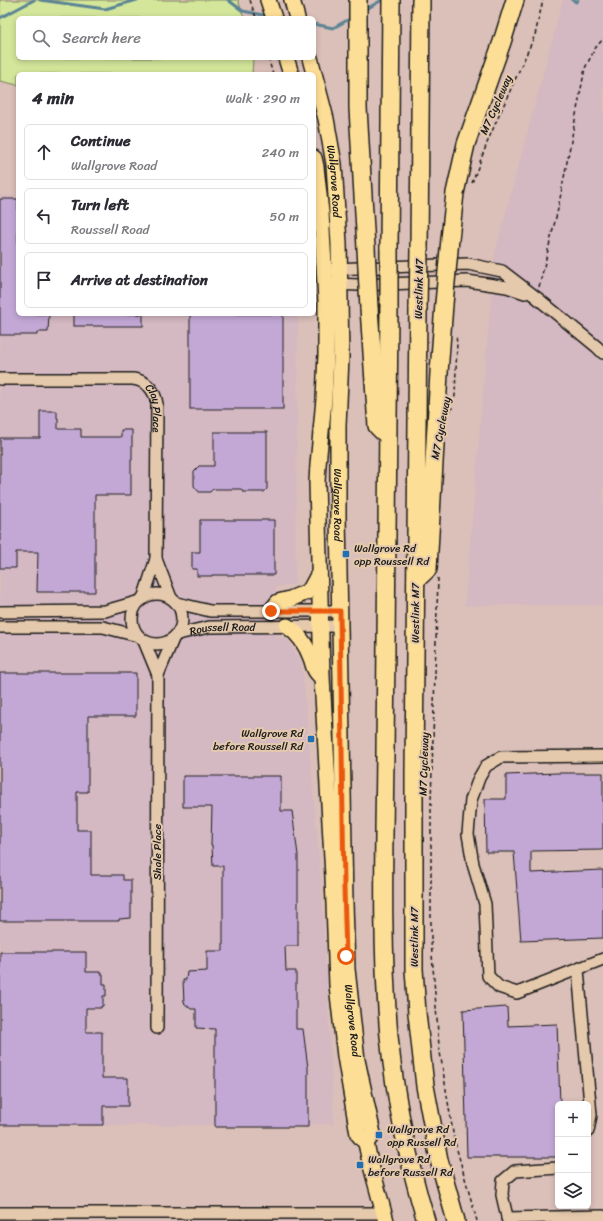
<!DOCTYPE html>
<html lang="en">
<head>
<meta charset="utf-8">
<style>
  :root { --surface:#fff; --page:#f2f2f3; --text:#2b2b33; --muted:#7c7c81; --line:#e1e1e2 }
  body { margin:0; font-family:Sriracha,sans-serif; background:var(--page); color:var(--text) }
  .controls { position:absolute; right:12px; bottom:12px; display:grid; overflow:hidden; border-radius:6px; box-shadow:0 2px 6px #0003 }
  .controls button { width:36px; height:36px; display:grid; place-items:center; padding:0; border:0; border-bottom:1px solid var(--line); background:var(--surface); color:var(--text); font:20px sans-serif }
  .stop { position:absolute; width:12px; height:12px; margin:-9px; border:3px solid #ea580c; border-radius:50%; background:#fff }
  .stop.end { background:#ea580c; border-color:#fff; box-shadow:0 1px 4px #0008 }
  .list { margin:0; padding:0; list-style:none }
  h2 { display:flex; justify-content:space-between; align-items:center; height:52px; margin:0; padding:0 16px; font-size:17px }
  h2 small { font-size:13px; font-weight:400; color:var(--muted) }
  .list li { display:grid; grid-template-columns:26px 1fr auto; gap:12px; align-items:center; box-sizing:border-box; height:56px; margin:0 8px 8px; padding:0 8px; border:1px solid var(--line); border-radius:6px }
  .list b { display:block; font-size:15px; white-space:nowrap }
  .list p { margin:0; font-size:13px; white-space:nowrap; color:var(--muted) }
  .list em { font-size:13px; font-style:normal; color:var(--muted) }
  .icon { flex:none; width:22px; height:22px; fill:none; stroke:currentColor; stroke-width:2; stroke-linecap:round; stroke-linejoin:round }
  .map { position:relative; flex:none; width:603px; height:1221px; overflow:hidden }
  .search { position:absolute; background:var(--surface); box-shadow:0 2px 6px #0003; left:16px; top:16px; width:300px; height:44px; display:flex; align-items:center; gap:10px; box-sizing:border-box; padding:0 14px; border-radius:6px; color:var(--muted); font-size:15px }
  .panel { position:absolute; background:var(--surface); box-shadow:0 2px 6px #0003; left:16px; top:72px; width:300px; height:244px; border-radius:6px }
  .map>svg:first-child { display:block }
</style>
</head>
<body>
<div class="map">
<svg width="603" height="1221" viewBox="0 0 603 1221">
  <rect width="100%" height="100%" fill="#dbbfb9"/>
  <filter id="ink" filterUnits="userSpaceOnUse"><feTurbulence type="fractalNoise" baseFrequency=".025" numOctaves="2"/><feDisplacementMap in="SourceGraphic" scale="8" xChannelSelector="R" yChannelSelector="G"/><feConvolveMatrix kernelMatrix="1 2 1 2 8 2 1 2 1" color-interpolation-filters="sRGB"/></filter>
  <g filter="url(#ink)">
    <g fill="#d4b8c2">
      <polygon points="563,0 603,0 603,605 465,605 495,254"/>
      <polygon points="0,196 18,197 18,314 298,314 295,584 276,587 276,637 286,639 291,645 300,661 303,676 322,897 334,1124 0,1126"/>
    </g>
    <polygon fill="#d3e69a" stroke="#78815b" points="0,0 238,0 244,18 18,18 18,58 253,58 252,74 18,74 18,85 0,81"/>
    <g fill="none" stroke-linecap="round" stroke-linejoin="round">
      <g stroke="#5a8495" stroke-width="3">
        <polyline points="40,0 105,9 137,0"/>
        <polyline points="228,0 243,11 268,16"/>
        <polyline points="572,0 576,2 578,0"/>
        <polyline points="363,11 382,0"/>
        <polyline points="0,18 34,0"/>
        <polyline points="314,24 333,28 353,17"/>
      </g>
    </g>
    <g fill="#c3a8d6" stroke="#1c1c1c">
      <polygon points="0,199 18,199 18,314 49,314 48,332 37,332 37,335 0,335"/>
      <rect x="74" y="314" width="69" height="12"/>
      <rect x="190" y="314" width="93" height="95"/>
      <polygon points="40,411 57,411 57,418 58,418 58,429 81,429 81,437 121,437 121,430 132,430 132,460 131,460 131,495 95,495 95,592 37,592 38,552 16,552 16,568 0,568 0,438 40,438"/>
      <polygon points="214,432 267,432 267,489 264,492 243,492 241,489 213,489 210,492 199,492 194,486 194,471 199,466 214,466"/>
      <polygon points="200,520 274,520 274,575 212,575 212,576 197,576 197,569 192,569 192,552 200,552"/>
      <polygon points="0,673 136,673 136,716 88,716 88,792 77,792 77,830 91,830 91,875 123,875 123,880 131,880 131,918 119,919 119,921 0,921"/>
      <polygon points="557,773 603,773 603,850 531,851 531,873 603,870 603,938 521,941 514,852 486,852 485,799 506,799 506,775"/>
      <polygon points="183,776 281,776 281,811 292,811 298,855 298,946 285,946 286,971 296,971 296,1029 303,1029 308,1068 308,1127 215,1127 215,1029 196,1028 196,1009 191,1009 184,1003 183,980 186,980 187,972 207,971 207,951 223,951 223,866 213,866 212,845 211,845 212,807 183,807"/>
      <polygon points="0,952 86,952 86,972 101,972 101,974 103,974 103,984 106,984 106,996 103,996 103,1006 101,1006 101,1008 86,1008 86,1032 102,1032 102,1078 128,1078 128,1106 103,1106 103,1125 0,1125"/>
      <polygon points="507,1007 508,1026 557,1024 560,1104 558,1104 558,1157 467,1157 463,1010"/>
    </g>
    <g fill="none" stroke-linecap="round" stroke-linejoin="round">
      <defs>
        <g id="minor">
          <polyline points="332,269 468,264 502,271 536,297 597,347 603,353"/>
          <polyline points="332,284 359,285 467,281 507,287 525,293"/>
          <path id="s1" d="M0 379H133C147 381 155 390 157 404L156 559 143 599"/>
          <polyline points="156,559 171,598"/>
          <circle cx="157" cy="619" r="25"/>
          <polyline points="177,603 210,611 340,611"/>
          <polyline points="0,612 105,611 140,601"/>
          <polyline points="0,627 103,627 138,636"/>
          <path id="s2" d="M178 634 209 627 340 626"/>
          <polyline points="144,641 158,675 157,1028"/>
          <polyline points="158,675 173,639"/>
          <polyline points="603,756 501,757 486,766 479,778 471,800 468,834 473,864 485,904 488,976 499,987 517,993 603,959"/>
          <polyline points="578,970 591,1115 588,1131"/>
          <polyline points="0,1213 384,1213"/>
          <polyline points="507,1218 603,1216"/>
          <polyline points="508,1221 502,1195 503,1181 515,1171 558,1168"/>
        </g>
        <g id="major">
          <polyline points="268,0 274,18"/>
          <polyline points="292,0 297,18"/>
          <polyline points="286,58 291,74"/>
          <path id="s3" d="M310 58 326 119 334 164 339 244 341 357 338 425V516L345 903 347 969 357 1060 373 1134 366 1143"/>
          <polyline points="314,158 316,167 321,213 326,301 326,354 324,399 318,465 317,482 322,677 333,876 337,985 345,1056 358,1134 366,1143 370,1162 386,1221"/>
          <polyline points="271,611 278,602 290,599 307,592 311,588 319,573"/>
          <path d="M287 626C299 634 306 644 311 658 314 666 313 669 319 675"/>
        </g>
        <g id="highway">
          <polyline points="358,0 358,108 366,248"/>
          <polyline points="450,239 455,193 466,144 502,42 515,0"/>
          <polyline points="389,249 391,0"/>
          <polyline points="419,250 421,0"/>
          <polyline points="418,307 414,774 414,969 417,1013 425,1086 439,1160 456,1221"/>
          <polyline points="369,308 377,426 383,432"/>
          <path d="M389 308C387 457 386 606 385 755 384 849 381 943 389 1036 395 1099 408 1161 426 1221"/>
          <polyline points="416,580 428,569 439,373 444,304"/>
        </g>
      </defs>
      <use href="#minor" stroke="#1c1c1c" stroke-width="14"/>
      <use href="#major" stroke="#1c1c1c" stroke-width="18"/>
      <use href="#highway" stroke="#1c1c1c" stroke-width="20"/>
      <g stroke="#1c1c1c" stroke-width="1.5" stroke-dasharray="4 3" stroke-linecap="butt">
        <polyline points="250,0 256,18"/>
        <polyline points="268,58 273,74"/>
        <polyline points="472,183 489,138 535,35 543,0"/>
        <polyline points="539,287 558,209 585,68 596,47 603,39"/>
        <polyline points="451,411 455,396 457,343 456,337"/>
        <polyline points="438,578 431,801 431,941 439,1046 454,1139 477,1221"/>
      </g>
      <use href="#minor" stroke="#e5c9ac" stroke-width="11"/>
      <use href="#major" stroke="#fdde96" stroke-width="15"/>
      <use href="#highway" stroke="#fdde96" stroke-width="17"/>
      <defs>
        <g id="highway-bridge">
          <polyline points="366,248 369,308"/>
          <polyline points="444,304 450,239"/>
          <polyline points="418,307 419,250"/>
          <polyline points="389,308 389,249"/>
        </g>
      </defs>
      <use href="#highway-bridge" stroke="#1c1c1c" stroke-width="20" stroke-linecap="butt"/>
      <use href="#highway-bridge" stroke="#fdde96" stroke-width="17"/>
    </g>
  </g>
  <g fill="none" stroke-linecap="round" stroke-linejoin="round" filter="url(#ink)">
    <polyline stroke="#ea580c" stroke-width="5" points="271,611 340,611 344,888 346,956"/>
  </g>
  <g fill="#1f6fb2" stroke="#e5c9ac" stroke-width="1.5">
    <rect x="342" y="550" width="8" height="8" rx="2"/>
    <rect x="307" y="735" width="8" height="8" rx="2"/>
    <rect x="375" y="1131" width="8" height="8" rx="2"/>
    <rect x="356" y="1161" width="8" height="8" rx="2"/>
  </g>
  <g text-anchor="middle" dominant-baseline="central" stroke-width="4" stroke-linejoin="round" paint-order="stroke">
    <g font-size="11" fill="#1c1c1c" stroke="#e5c9ac">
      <text transform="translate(496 105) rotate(-66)">M7 Cycleway</text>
      <text stroke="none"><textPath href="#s3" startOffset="126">Wallgrove Road</textPath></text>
      <text transform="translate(419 289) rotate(-89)">Westlink M7</text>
      <text stroke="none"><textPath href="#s1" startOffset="174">Clay Place</textPath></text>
      <text transform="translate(441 428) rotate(-79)">M7 Cycleway</text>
      <text stroke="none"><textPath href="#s3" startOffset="450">Wallgrove Road</textPath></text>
      <text transform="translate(415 613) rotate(-90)">Westlink M7</text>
      <text stroke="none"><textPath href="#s2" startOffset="45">Roussell Road</textPath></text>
      <text transform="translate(424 764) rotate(-88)">M7 Cycleway</text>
      <text transform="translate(157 852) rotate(-90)">Shale Place</text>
      <text transform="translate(414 937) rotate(-90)">Westlink M7</text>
      <text stroke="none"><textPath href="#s3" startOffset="966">Wallgrove Road</textPath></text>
    </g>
    <g font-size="11" fill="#1c1c1c" stroke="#e5c9ac" text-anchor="start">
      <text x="354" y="548">Wallgrove Rd<tspan x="354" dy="13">opp Roussell Rd</tspan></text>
      <text x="303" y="733" text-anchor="end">Wallgrove Rd<tspan x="303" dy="13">before Roussell Rd</tspan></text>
      <text x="387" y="1129">Wallgrove Rd<tspan x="387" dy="13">opp Russell Rd</tspan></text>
      <text x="368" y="1159">Wallgrove Rd<tspan x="368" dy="13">before Russell Rd</tspan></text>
    </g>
  </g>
</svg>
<div class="controls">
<button>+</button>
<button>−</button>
<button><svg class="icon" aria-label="layers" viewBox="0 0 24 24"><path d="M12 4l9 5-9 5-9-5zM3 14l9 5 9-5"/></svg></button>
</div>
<div class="stop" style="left:346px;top:956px"></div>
<div class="stop end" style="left:271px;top:611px"></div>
<div class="search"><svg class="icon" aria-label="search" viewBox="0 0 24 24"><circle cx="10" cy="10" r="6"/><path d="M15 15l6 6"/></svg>Search here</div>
<section class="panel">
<h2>4 min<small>Walk · 290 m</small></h2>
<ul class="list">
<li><svg class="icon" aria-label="ahead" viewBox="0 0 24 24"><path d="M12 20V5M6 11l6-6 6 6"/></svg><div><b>Continue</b><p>Wallgrove Road</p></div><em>240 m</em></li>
<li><svg class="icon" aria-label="left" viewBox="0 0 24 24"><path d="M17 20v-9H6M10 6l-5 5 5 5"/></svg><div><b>Turn left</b><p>Roussell Road</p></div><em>50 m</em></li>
<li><svg class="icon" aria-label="arrive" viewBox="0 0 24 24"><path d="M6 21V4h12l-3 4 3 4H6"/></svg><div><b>Arrive at destination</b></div></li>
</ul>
</section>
</div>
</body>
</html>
